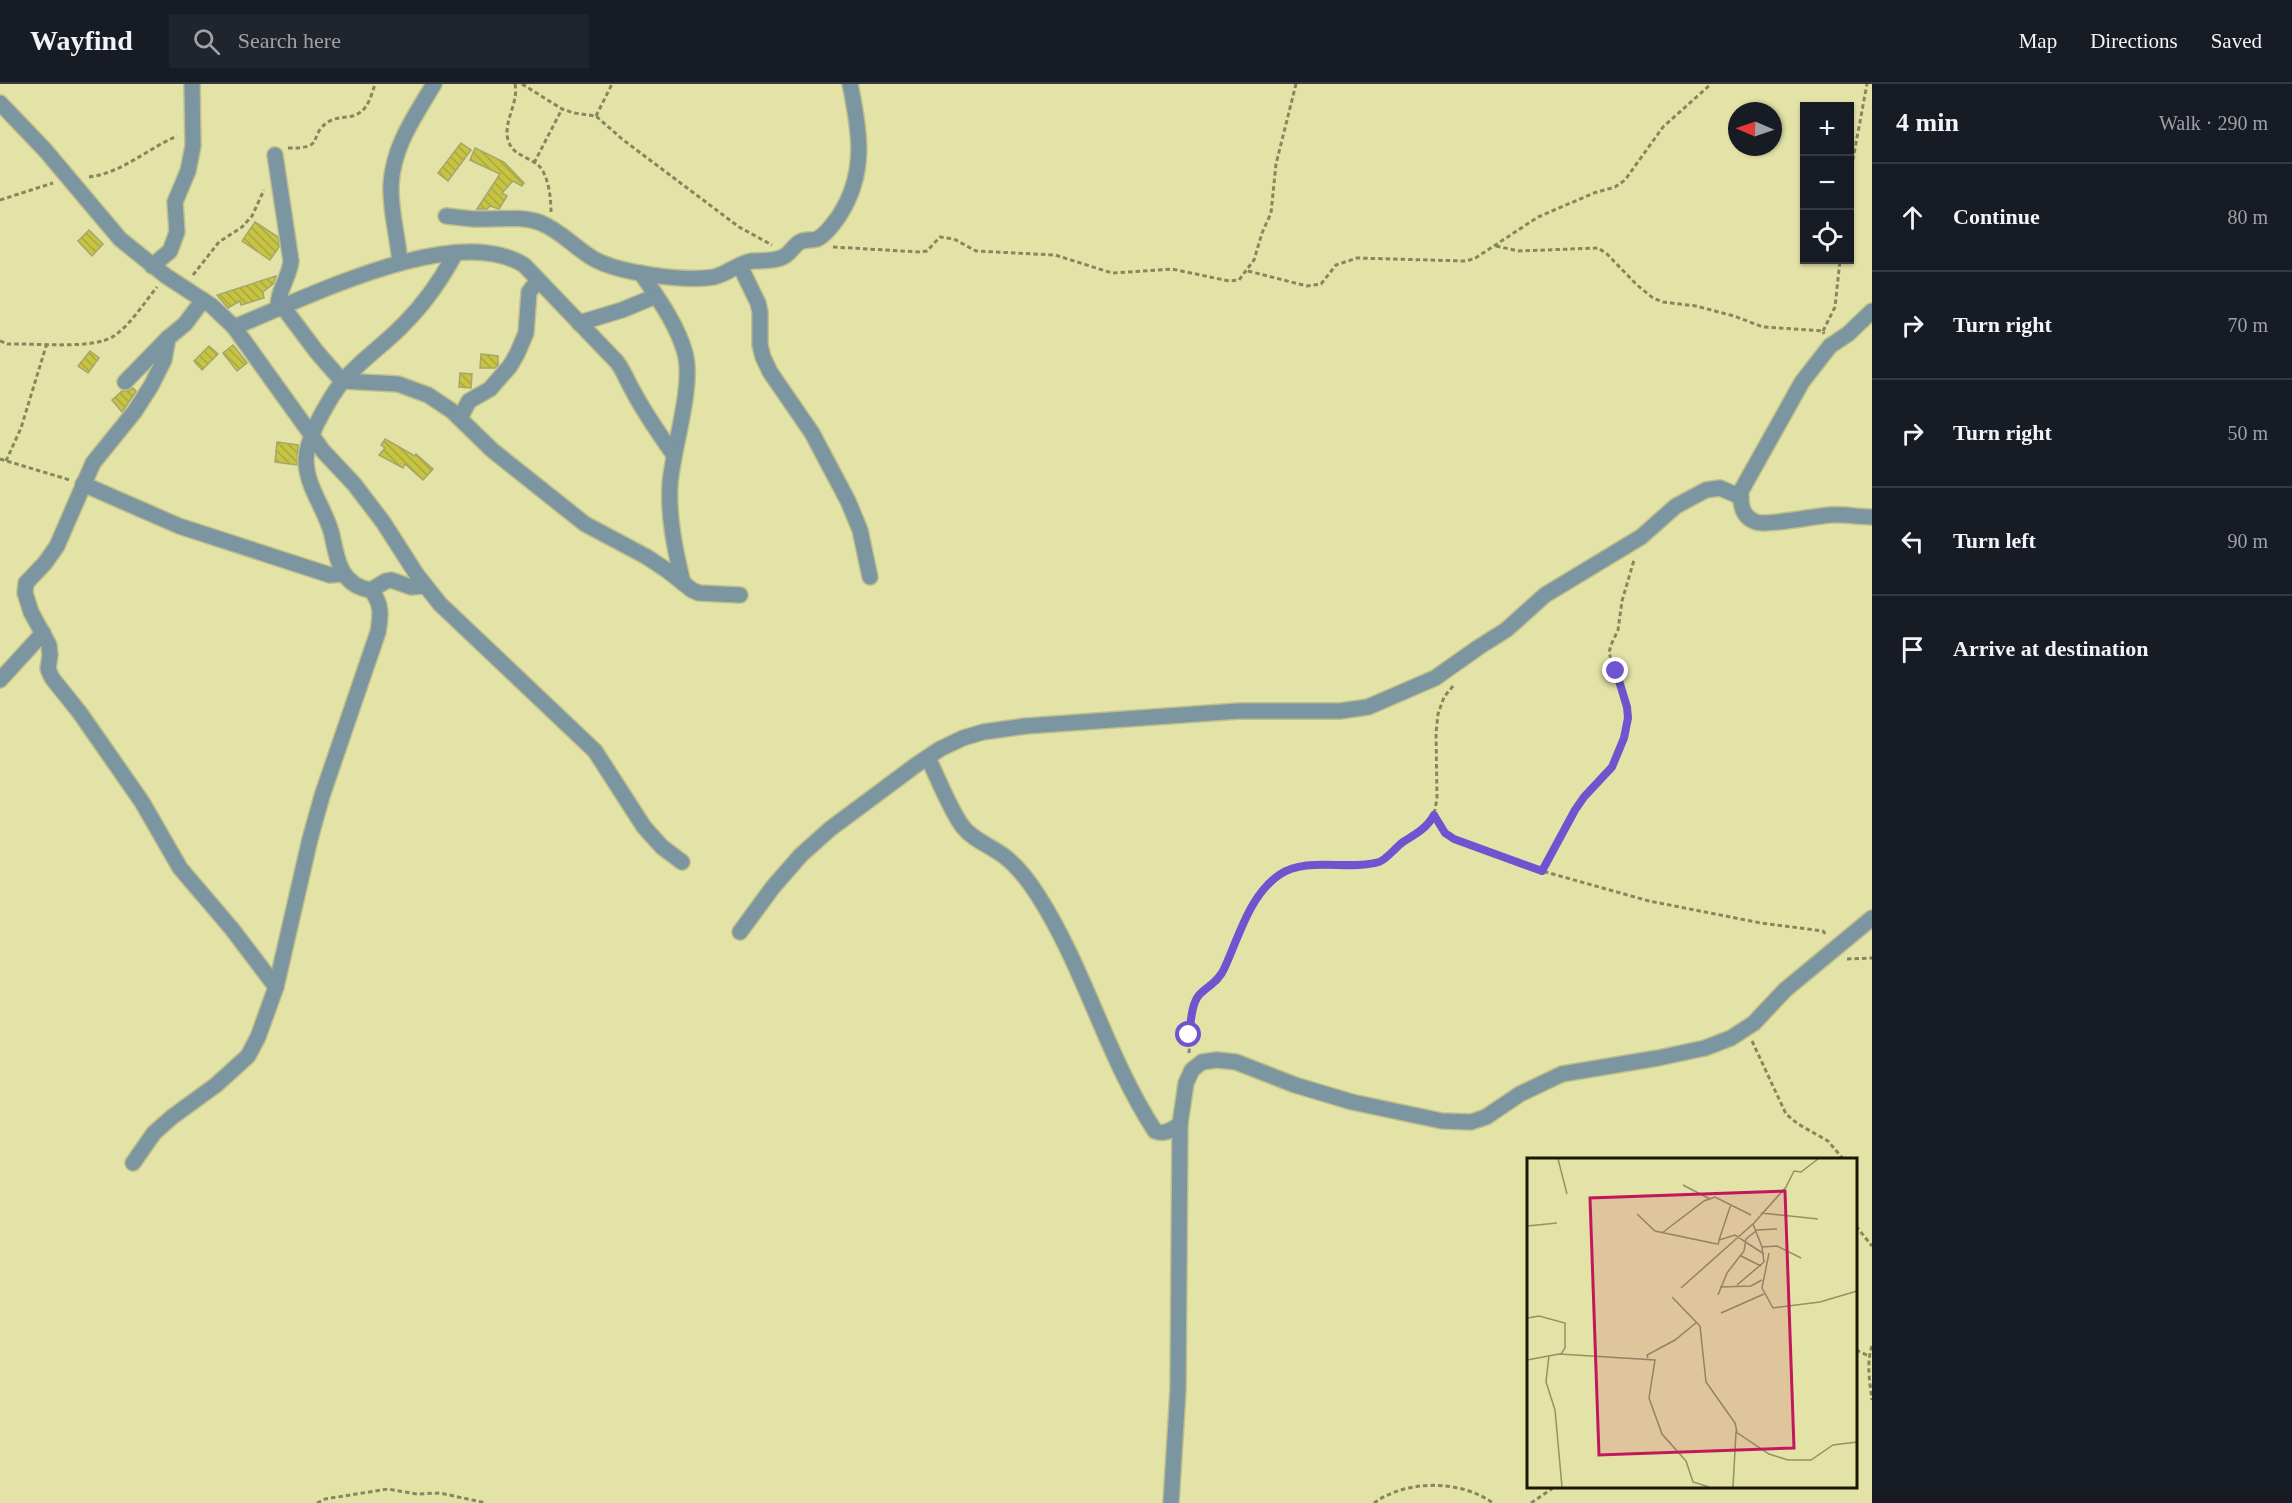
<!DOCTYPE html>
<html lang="en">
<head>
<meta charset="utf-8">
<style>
  :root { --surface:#171b24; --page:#20242c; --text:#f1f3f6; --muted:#9ea1a6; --line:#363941 }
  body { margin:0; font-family:"Times New Roman",serif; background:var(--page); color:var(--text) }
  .controls { position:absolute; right:18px; top:18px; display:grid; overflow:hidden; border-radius:0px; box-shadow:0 2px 4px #0004 }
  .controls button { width:54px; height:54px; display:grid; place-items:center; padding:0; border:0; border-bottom:2px solid var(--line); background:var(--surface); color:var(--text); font:30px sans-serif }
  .compass { position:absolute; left:1728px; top:18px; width:54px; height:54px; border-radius:50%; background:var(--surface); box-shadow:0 2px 4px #0004; rotate:272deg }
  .stop { position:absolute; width:18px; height:18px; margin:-14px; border:4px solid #6e55cf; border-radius:50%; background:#fff }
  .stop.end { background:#6e55cf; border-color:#fff; box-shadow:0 2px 6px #0008 }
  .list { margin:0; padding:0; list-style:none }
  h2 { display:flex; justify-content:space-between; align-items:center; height:78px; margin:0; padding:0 24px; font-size:26px }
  h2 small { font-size:20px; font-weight:400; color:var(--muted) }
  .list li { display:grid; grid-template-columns:39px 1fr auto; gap:18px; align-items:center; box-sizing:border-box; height:108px; padding:0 24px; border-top:2px solid var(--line) }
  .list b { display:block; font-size:22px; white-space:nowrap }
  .list em { font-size:20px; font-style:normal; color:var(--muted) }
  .icon { flex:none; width:33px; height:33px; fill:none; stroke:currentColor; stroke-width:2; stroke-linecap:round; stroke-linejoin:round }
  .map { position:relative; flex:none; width:1872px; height:1419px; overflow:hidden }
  header { display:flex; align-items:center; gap:36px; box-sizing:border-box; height:84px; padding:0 30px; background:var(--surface); border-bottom:2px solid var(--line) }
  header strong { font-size:28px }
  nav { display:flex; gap:33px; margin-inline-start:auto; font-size:21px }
  .search { width:420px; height:54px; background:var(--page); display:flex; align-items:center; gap:15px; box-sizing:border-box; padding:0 21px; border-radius:0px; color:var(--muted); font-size:22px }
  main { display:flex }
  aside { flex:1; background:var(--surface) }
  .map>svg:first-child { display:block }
</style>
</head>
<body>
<header>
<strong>Wayfind</strong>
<div class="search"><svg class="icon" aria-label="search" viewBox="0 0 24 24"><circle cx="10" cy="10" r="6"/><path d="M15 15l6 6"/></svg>Search here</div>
<nav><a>Map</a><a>Directions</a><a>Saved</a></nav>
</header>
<main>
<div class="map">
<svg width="1872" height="1419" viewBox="0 0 1872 1419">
  <defs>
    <pattern id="building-back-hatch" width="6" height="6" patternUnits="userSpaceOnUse" patternTransform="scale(1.5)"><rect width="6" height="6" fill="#c7c444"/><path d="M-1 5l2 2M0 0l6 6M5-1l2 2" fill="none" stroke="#aaa83a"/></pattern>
  </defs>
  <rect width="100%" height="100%" fill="#e3e3a7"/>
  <g fill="url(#building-back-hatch)" stroke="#a6a66d" stroke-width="1.5">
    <polygon points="461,59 471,66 448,97 438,89"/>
    <polygon points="475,64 504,78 524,99 522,102 513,97 502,109 507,112 499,125 490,122 487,125 477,125 500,90 470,76"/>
    <polygon points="255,138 278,153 279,163 270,176 242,157"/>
    <polygon points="89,146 103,160 92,172 78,157"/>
    <polygon points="276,192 273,200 263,208 264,214 241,221 240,217 228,224 217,211"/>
    <polygon points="233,261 247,279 237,287 223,269"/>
    <polygon points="209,262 218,270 202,286 194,277"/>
    <polygon points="90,267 99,274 88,289 78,282"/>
    <polygon points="481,270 498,272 498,281 495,284 480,284"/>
    <polygon points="460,289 472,290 471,304 459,303"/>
    <polygon points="133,304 136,307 122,328 112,316 122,307 128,307"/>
    <polygon points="385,355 415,372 416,370 433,385 423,396 405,380 403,384 379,371 385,364 381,361"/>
    <polygon points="277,358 298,361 297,381 275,378"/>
  </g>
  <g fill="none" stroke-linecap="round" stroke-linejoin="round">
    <defs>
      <g id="minor">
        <polyline points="0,19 45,66 120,155 166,192 212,222 234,243 323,367 354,400 383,438 417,491 440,520 595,667 644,743 662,763 682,778"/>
        <path d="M275 71 291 177C289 195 277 207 278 225"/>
        <path d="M446 132C455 133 464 134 473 135 495 136 520 131 541 139 561 147 575 164 594 175 619 189 685 198 714 193 727 190 739 179 752 177 762 176 773 178 783 173 790 170 793 162 800 158 805 155 812 157 817 155 826 151 834 139 839 132 867 89 860 48 850 0"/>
        <path d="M400 179C398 153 390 127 391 101 393 62 415 32 434 0"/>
        <polyline points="152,182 170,167 177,148 175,118 188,87 193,62 192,0"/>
        <polyline points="740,182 758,219 760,228 760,261 763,273 770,288 812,349 848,417 860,446 870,493"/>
        <path d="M641 189C657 213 677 240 685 269 694 302 673 363 670 400 668 433 675 466 683 499"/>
        <polyline points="283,223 316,267 342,297 398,300 428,311 452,327 492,366 585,440 647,473 668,487 692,506 699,509 740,511"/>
        <path d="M1872 227 1848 250 1830 262 1802 298 1741 407C1740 420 1742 433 1756 438 1766 442 1815 432 1830 431 1844 430 1858 433 1872 433"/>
        <polyline points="579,239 622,226 656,212"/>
        <path d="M234 243C303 216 454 137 524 181L617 278C624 287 627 297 633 307 645 330 660 351 674 371"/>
        <polyline points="168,254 164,276 151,302 135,327 93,379 57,462 45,479 26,499 25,509 31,528 49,561 50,571 48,585 52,594 80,629 142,718 180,784 232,845 276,903"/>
        <polyline points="125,298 168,254 185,240 203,216"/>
        <polyline points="460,334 469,317 490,305 510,282 517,270 526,249 529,208 538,196"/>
        <polyline points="83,400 179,442 330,491 343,490"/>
        <path d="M425 502 411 503 391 496 386 497 371 506C341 502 337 476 332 451 326 425 305 402 306 374 307 362 312 350 317 339 325 324 333 308 344 296 362 275 385 260 404 240 425 219 441 196 455 170"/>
        <polyline points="0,596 43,549"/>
        <path d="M928 674C937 692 951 728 963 743 973 756 991 762 1004 772 1017 782 1028 796 1037 810 1085 884 1106 972 1155 1047 1164 1051 1172 1046 1180 1040"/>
        <polyline points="740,848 773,803 801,771 830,745 916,681 940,665 963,654 983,648 1026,642 1239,627 1340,627 1368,623 1435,594 1479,563 1506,546 1545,511 1641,453 1676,422 1706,406 1720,404 1741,413"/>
        <path d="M133 1079 154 1049 172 1033 216 1001 248 972 258 953 276 903 310 755 322 712 378 548C381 531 382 520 371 506"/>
        <polyline points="1171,1419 1178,1306 1180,1040 1186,999 1192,986 1202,978 1217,976 1236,978 1295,1001 1352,1018 1442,1037 1471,1038 1486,1033 1520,1010 1562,990 1658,974 1705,964 1731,954 1754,939 1785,906 1872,834"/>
      </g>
    </defs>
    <use href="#minor" stroke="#bfbf89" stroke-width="18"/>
    <g stroke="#87875d" stroke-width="3" stroke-dasharray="4.5 3" stroke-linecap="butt">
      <path d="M515 0C519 19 503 37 508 56 513 73 530 72 540 83 549 94 551 115 551 129"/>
      <polyline points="522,0 562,25 574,29 596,32 622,55 739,143 772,161"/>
      <polyline points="596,32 612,0"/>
      <path d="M288 64C327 65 307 52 328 38 334 34 340 34 346 33 366 32 370 16 375 0"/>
      <polyline points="534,79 562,25"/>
      <polyline points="1850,91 1867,0"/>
      <path d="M89 93C122 89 147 65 177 52"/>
      <polyline points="0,116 53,99"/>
      <polyline points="1496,162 1518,167 1598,164 1607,170 1637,201 1653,214 1663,218 1696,222 1734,232 1763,243 1823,247 1824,250"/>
      <polyline points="833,163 920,168 927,167 940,153 954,155 976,167 1055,171 1112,189 1172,185 1229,197 1239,196 1254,176 1262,149 1271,129 1276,80 1296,0"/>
      <polyline points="1248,187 1307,202 1321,200 1336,181 1357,174 1464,177 1474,175 1538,133 1594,109 1615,103 1625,96 1663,43 1711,0"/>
      <polyline points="193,191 219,158 242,143 252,132 264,106"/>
      <polyline points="1823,247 1835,223 1840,176"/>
      <path d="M0 257 8 260C35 259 93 266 114 252 131 240 144 219 157 203"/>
      <polyline points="0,375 70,396"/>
      <polyline points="6,377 21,344 47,259"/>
      <polyline points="1434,731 1445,749 1454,755 1542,787 1649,817 1761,839 1823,847 1827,852"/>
      <polyline points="1542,787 1575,726 1584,713 1612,683 1625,654 1628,634 1627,623 1609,569 1611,561 1618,546 1622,517 1634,476"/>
      <polyline points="1847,875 1872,874"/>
      <polyline points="1752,957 1786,1030 1798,1040 1828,1057 1844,1076"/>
      <polyline points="1189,969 1192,933 1198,913 1223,889 1237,850 1254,821 1270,799 1279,791 1296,784 1379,778 1393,765 1430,739 1434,731 1437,714 1436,649 1438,630 1444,613 1453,602"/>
      <polyline points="1856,1142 1872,1162"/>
      <path d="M1872 1262C1866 1280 1870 1299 1872 1316"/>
      <polyline points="1856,1266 1869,1272"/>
      <polyline points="317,1419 325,1415 388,1405 417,1410 440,1409 486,1419"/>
      <path d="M1374 1419C1407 1395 1461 1396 1493 1419"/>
      <polyline points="1531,1419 1556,1402"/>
    </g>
    <use href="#minor" stroke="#7b95a1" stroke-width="15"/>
  </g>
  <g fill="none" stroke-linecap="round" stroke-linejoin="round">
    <path stroke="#6e55cf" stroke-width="8" d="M1189 951C1191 939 1191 921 1199 911 1208 902 1219 897 1224 885 1239 853 1249 812 1279 791 1307 772 1348 787 1379 778 1386 776 1396 763 1403 758 1416 750 1427 744 1434 731L1445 749 1454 755 1542 787 1575 726 1584 713 1612 683 1624 654 1628 634 1627 623 1616 587"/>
  </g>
  <g transform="translate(1527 1074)">
    <rect width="330" height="330" fill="#e3e3a7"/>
    <path fill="none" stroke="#929265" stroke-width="1.5" d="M31 1 40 36M156 27 183 41M234 55 291 61M110 56 128 73 190 86M0 68 30 65M229 72 250 71M135 75 177 43 188 39 224 57M192 82 204 46M191 87 192 82 208 77 237 96M235 89 250 88 274 100M242 95 235 130 246 150 293 144 330 133M214 98 234 108M210 127 237 104 235 89 226 66M193 129 224 128 235 122M154 130 227 65 259 29 267 13 274 14 291 1M191 137 200 115 217 93 219 81 229 73M145 139 173 168 179 224 208 265 210 274M194 155 237 136M0 158V201M1 160 12 158 38 165V190L34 196M22 197 19 224 28 252 35 329M121 200 120 197 148 182 170 164M0 202 32 196 128 202 122 240 135 276 159 303 166 324 182 329M206 329 209 274 242 296 261 302H284L306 287 330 284"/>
    <path fill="#c2185b" fill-opacity="0.15" stroke="#c2185b" stroke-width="3" d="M258 33 267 290 72 297 63 40Z"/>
    <rect width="330" height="330" fill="none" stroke="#191903" stroke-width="3"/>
  </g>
</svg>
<div class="controls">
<button>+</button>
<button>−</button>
<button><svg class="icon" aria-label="locate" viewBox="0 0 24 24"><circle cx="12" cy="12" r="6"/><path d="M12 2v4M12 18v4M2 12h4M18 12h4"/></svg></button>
</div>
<svg class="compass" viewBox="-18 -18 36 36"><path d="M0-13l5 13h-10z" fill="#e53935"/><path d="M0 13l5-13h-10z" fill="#9ea1a6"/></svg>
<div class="stop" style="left:1189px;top:951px"></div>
<div class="stop end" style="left:1616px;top:587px"></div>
</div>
<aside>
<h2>4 min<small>Walk · 290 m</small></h2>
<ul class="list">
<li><svg class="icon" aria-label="ahead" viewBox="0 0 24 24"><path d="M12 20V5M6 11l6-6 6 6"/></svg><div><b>Continue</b></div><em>80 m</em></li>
<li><svg class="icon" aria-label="right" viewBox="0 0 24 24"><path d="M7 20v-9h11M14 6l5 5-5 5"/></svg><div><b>Turn right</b></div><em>70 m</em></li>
<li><svg class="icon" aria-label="right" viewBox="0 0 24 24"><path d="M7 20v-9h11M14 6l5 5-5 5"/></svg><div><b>Turn right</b></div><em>50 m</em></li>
<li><svg class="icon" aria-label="left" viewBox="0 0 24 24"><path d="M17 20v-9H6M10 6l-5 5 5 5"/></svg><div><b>Turn left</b></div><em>90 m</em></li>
<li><svg class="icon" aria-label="arrive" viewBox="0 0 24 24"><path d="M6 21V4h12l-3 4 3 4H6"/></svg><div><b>Arrive at destination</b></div></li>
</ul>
</aside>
</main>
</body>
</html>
